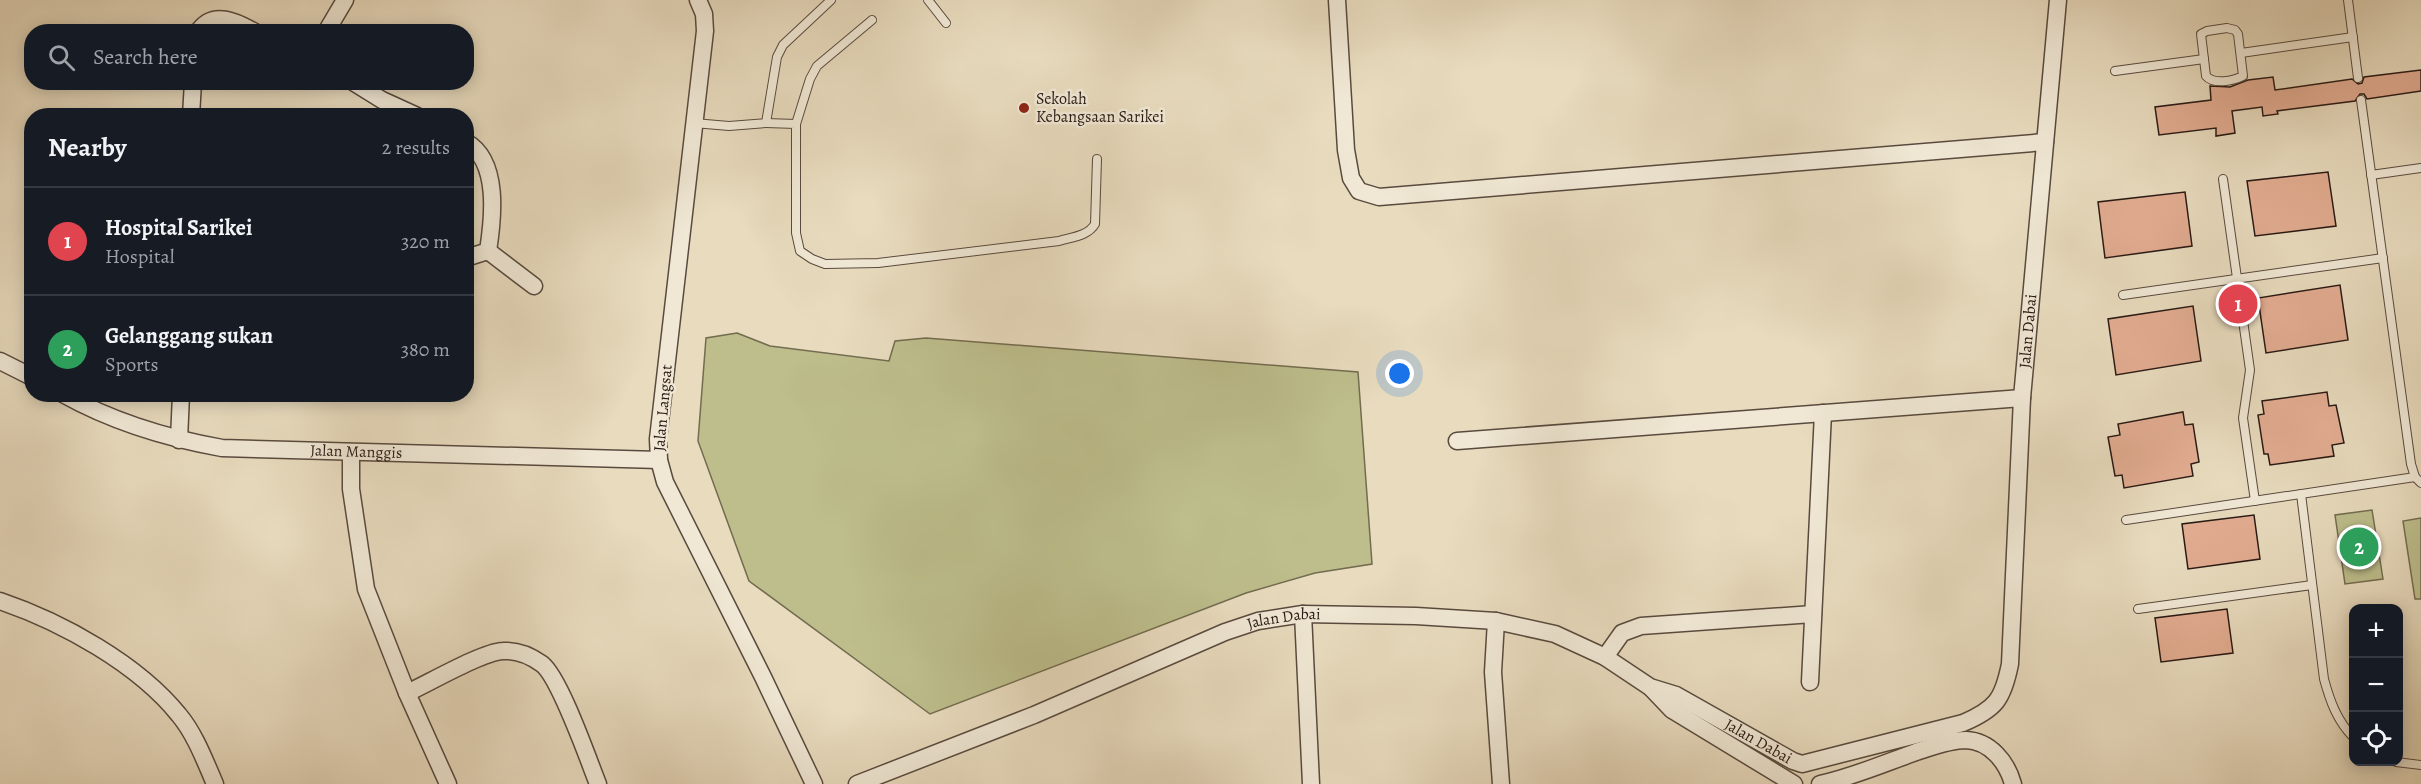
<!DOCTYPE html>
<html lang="en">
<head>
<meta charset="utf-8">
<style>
  :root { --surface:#171b24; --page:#242831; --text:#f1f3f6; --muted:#9ea1a6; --line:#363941; --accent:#c59692 }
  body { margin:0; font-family:Alegreya,serif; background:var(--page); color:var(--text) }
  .controls { position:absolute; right:18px; bottom:18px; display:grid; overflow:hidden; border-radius:12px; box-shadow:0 3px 15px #0003 }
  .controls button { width:54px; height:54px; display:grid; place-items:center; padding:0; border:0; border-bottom:2px solid var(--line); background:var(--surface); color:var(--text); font:30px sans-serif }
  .you { position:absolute; left:1400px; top:374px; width:21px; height:21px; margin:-15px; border:4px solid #fff; border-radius:50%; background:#1a73e8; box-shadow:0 0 0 9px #1a73e833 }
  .badge { display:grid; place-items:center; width:39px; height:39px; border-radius:50%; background:var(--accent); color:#fff; font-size:20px; font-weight:700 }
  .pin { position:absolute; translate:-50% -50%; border:3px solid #fff; box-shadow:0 2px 6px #0006 }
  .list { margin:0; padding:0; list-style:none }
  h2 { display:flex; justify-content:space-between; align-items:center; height:78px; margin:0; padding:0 24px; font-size:26px }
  h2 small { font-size:20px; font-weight:400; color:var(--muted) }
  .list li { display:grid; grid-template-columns:39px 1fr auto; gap:18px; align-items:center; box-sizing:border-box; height:108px; padding:0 24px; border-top:2px solid var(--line) }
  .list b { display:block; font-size:22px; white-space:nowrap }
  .list p { margin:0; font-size:20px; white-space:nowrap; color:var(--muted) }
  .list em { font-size:20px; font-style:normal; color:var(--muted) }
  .icon { flex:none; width:33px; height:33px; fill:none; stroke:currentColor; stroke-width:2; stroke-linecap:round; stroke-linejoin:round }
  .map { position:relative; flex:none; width:2421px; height:784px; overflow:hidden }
  .search { position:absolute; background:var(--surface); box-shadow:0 3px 15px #0003; left:24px; top:24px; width:450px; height:66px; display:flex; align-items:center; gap:15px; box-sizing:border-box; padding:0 21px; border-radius:24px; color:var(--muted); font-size:22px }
  .panel { position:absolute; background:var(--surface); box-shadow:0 3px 15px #0003; left:24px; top:108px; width:450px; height:294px; border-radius:24px }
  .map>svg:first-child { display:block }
</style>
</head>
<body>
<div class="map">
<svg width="2421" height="784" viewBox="0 0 2421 784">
  <rect width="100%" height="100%" fill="#e8dbbe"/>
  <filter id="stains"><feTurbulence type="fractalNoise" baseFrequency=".00333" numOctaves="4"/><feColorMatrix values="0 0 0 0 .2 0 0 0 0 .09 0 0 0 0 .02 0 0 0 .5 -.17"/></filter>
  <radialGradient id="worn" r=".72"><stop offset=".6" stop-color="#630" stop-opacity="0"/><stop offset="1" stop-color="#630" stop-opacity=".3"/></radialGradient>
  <g fill="#bdbe8c" stroke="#736c50" stroke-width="1.5">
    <polygon points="737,333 770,346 889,361 895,341 926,338 1358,372 1372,564 1315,573 1246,593 930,714 749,581 698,441 706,338"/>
    <polygon points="2372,510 2383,579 2345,584 2335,515"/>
    <polygon points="2421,518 2421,599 2415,599 2403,521"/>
  </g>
  <g fill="#e2ac91" stroke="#291a15" stroke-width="1.5">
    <polygon points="2421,70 2421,91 2367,99 2364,94 2360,94 2355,101 2277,111 2278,114 2263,116 2262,107 2232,111 2235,133 2216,136 2216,128 2159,135 2155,107 2211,100 2210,86 2230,87 2248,80 2273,77 2275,90 2352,79 2358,84 2362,83 2364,77"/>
    <polygon points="2328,172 2336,226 2255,236 2247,181"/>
    <polygon points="2185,192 2192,246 2105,258 2098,202"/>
    <polygon points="2340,285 2348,340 2266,353 2258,298"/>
    <polygon points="2193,306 2201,361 2116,375 2108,319"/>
    <polygon points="2327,392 2329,406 2336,405 2344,443 2332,445 2334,456 2270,465 2268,454 2264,454 2258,415 2264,414 2262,401"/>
    <polygon points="2183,412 2185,425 2193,424 2199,462 2191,464 2193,476 2124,488 2122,475 2115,476 2108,437 2120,435 2118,424"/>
    <polygon points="2254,515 2260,559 2188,569 2182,524"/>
    <polygon points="2227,609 2233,653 2161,662 2155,618"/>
  </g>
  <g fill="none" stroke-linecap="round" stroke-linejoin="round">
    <defs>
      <g id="service">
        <polyline points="928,0 946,23"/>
        <polyline points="2348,0 2358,78"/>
        <path d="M2227 28 2235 30 2238 34 2243 76C2233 81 2214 85 2206 76L2201 34 2207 31Z"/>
        <polyline points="2241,53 2353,37"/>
        <polyline points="2115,71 2204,59"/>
        <polyline points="2361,100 2411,464 2415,477 2421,483"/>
        <polyline points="694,123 729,126 766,123 777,57 783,45 831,0"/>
        <path d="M766 123 796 124V233L800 251 812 259 825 264 878 263 1059 241C1072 237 1088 236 1095 224L1097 159"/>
        <polyline points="796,124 810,79 817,66 872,20"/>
        <polyline points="2371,175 2421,168"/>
        <polyline points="2223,179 2250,370 2243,418 2255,501"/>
        <polyline points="2123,295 2383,258"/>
        <path d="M2301 494 2324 679C2330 701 2337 721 2354 738"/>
        <polyline points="2126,520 2415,477"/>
        <polyline points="2138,609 2312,585"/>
        <polyline points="2396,762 2421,765"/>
      </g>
      <g id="minor">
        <polyline points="698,0 704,14 705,31 658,439 659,460 665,482 763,677 814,784"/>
        <polyline points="1337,0 1346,150 1351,178 1359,191 1379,197 2045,142"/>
        <path d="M198 32C213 9 237 22 255 32"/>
        <polyline points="326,32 345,0"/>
        <polyline points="353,82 382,100 417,116"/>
        <polyline points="191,116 193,82"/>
        <path d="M466 142C500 161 493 219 488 251L466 258"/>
        <polyline points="488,251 534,286"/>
        <polyline points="0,361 32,377"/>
        <path id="s1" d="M63 394C113 422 166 438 222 448L659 460"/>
        <polyline points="179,440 181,394"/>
        <polyline points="1457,441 2022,398"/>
        <polyline points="351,453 351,489 366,589 407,693 448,784"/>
        <path d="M0 601C62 622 138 664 179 715 195 734 205 761 215 784"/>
        <polyline points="1303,614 1311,784"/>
        <polyline points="1496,621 1493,672 1501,784"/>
        <polyline points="1605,657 1622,633 1641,626 1813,614"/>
        <polyline points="1810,682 1823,413"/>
        <polyline points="1651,688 1672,710 1794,784"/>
        <path d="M407 693C429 683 482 652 503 651 517 650 531 656 542 664 560 678 588 759 598 784"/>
        <path id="s2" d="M857 784 1034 715 1225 632 1258 621 1303 614 1416 616 1496 621 1555 634 1605 657 1650 687 1676 695 1793 761 1802 764 1963 723C1996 709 2003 699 2010 664L2022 398 2058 0"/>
        <path d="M1820 784C1853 777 1885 763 1916 752 1932 747 1949 740 1966 740 1990 741 2007 762 2013 784"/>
      </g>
    </defs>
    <use href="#service" stroke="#594a3f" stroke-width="10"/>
    <use href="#minor" stroke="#594a3f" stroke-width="19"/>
    <use href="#service" stroke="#f0e8d5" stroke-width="8"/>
    <use href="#minor" stroke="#f0e8d5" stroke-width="16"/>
  </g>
  <circle fill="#8f2418" stroke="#f0e8d5" stroke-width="2" cx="1024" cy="108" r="6"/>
  <g text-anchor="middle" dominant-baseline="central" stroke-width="5" stroke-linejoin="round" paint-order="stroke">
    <g font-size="16" fill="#291a15" stroke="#f0e8d5" text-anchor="start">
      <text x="1036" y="99">Sekolah<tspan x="1036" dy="18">Kebangsaan Sarikei</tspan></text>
    </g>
    <g font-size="16" fill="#291a15" stroke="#f0e8d5">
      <text stroke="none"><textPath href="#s2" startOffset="1592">Jalan Dabai</textPath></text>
      <text transform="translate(663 408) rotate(-85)">Jalan Langsat</text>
      <text stroke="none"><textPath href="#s1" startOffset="303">Jalan Manggis</textPath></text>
      <text stroke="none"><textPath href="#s2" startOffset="459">Jalan Dabai</textPath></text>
      <text stroke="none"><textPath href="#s2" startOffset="963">Jalan Dabai</textPath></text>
    </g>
  </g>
  <rect width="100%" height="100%" filter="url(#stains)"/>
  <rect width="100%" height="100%" fill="url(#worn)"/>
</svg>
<div class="controls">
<button>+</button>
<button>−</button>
<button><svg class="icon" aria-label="locate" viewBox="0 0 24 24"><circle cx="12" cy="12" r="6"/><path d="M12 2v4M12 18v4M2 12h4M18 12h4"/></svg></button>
</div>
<div class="you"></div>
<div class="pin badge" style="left:2238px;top:304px;background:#e0444e">1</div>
<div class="pin badge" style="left:2359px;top:547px;background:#2e9e5b">2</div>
<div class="search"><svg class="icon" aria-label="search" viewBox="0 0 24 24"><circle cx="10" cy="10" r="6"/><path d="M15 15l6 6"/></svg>Search here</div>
<section class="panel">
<h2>Nearby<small>2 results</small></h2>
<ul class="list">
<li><span class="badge" style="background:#e0444e">1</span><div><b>Hospital Sarikei</b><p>Hospital</p></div><em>320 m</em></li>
<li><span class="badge" style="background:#2e9e5b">2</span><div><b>Gelanggang sukan</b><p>Sports</p></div><em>380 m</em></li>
</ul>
</section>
</div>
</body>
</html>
